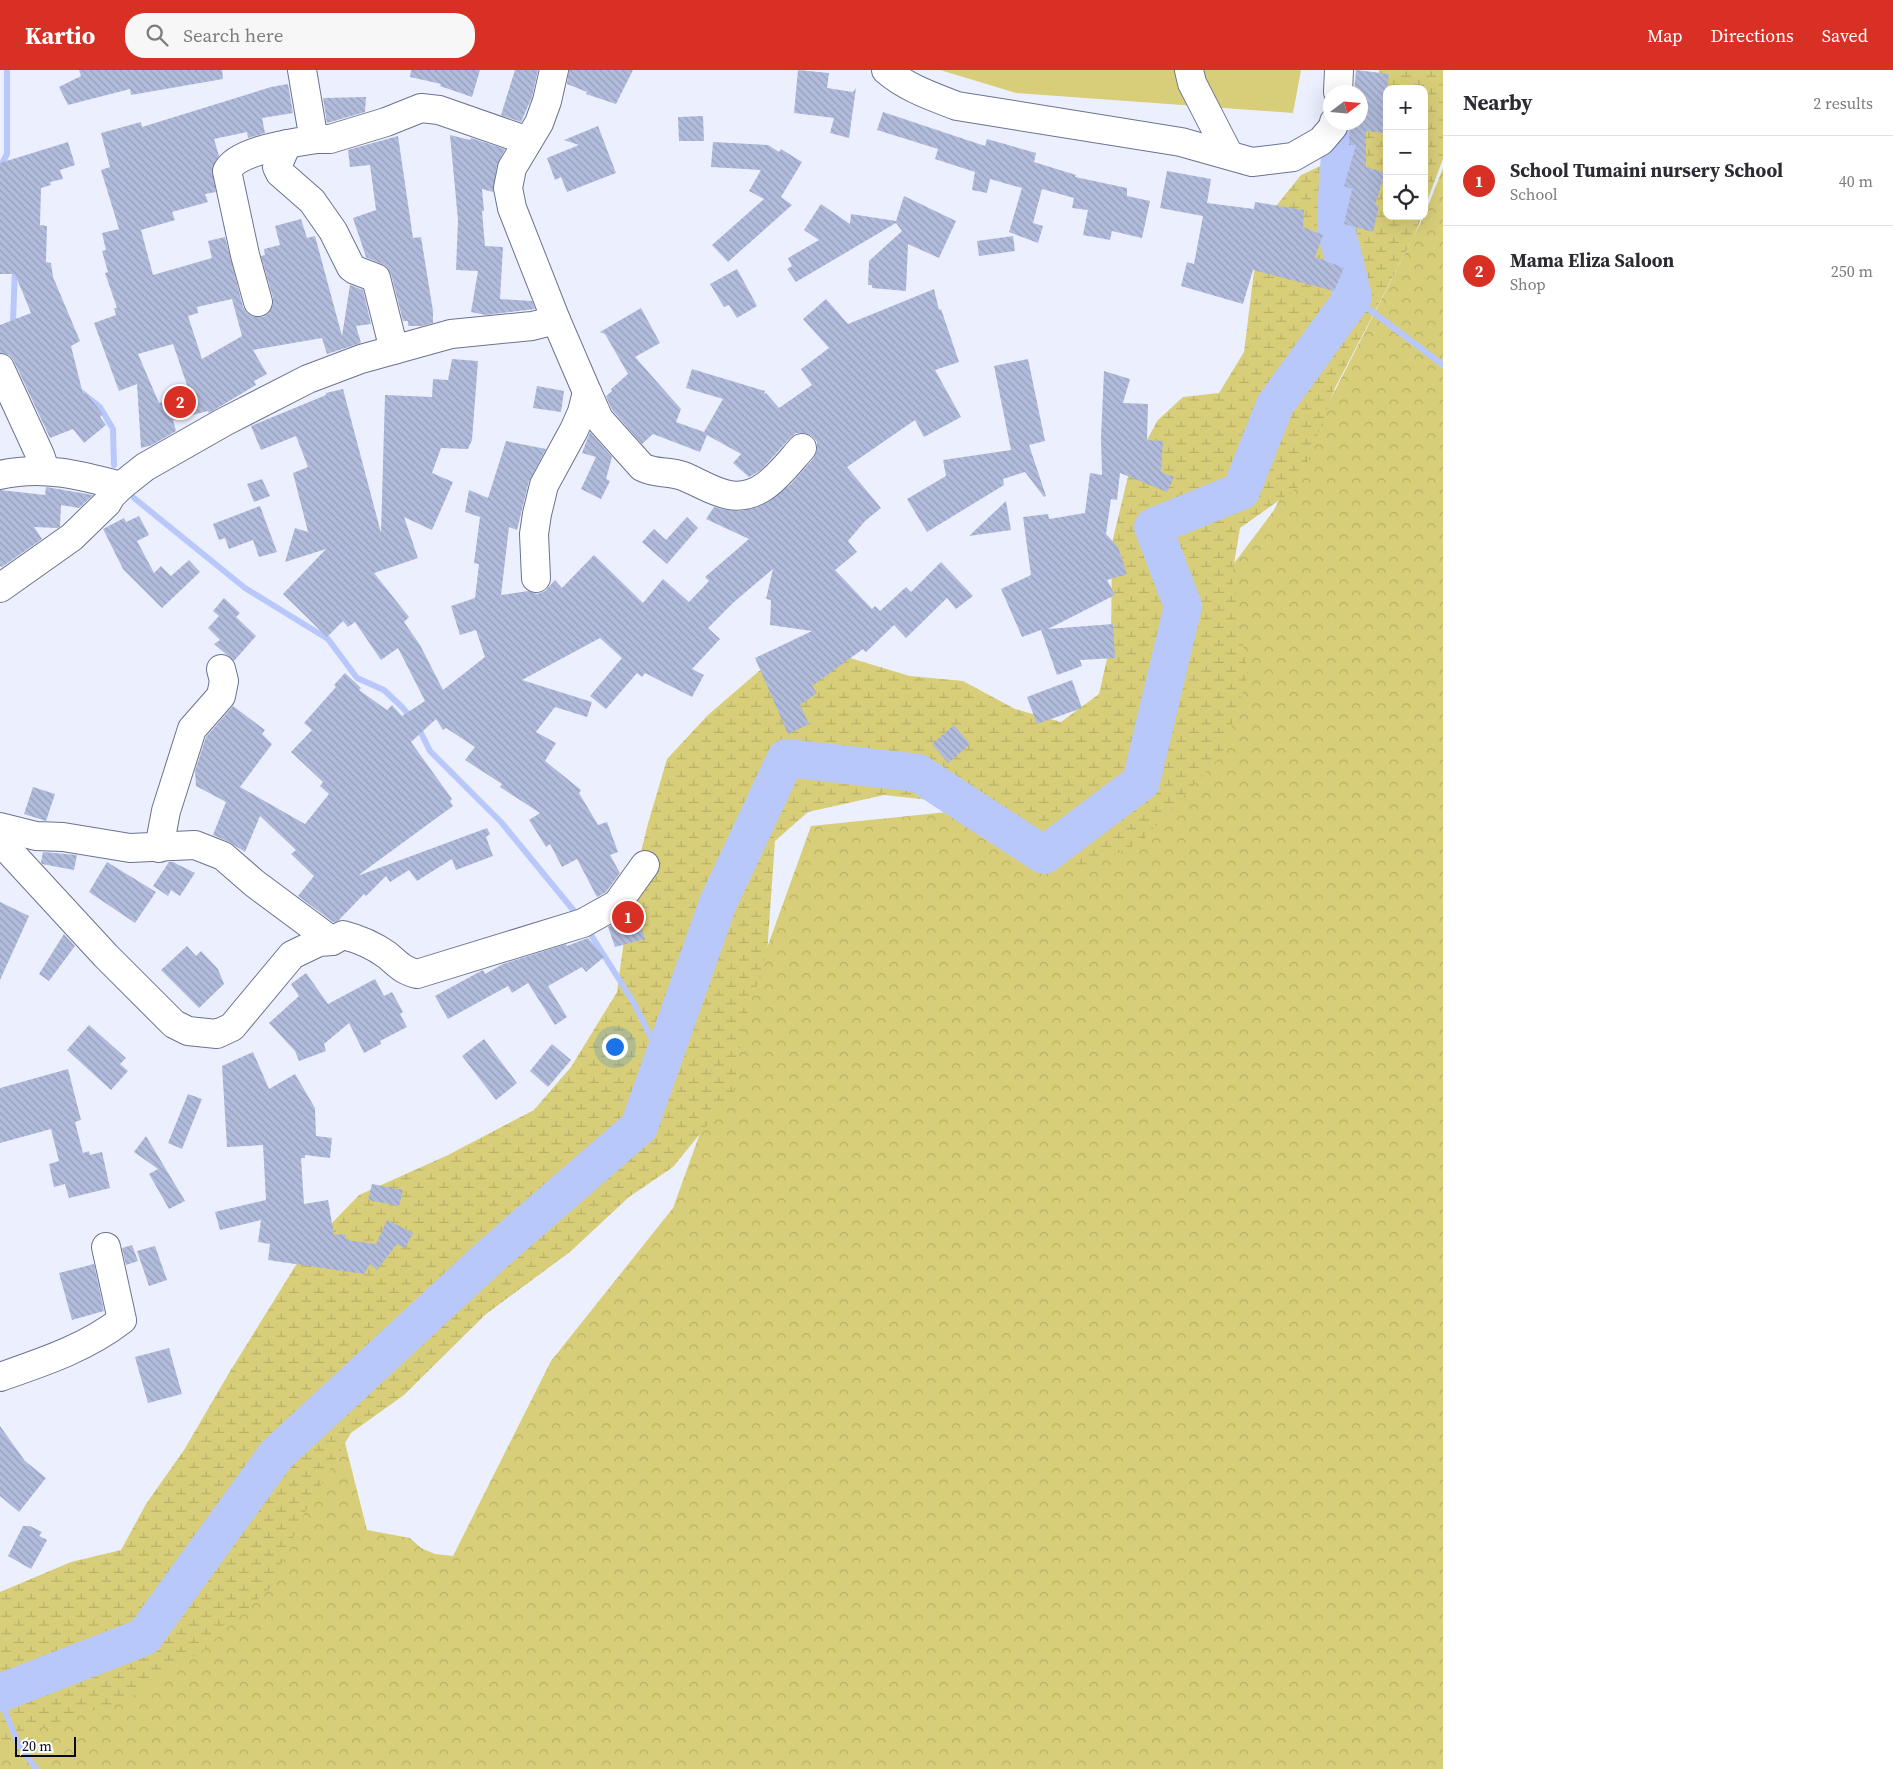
<!DOCTYPE html>
<html lang="en">
<head>
<meta charset="utf-8">
<style>
  :root { --surface:#fff; --page:#f7f7f7; --text:#2b2b33; --muted:#7c7c81; --line:#e1e1e2; --accent:#d93025 }
  body { margin:0; font-family:"Source Serif 4",serif; background:var(--page); color:var(--text) }
  .controls { position:absolute; right:15px; top:15px; display:grid; overflow:hidden; border-radius:10px; box-shadow:0 5px 20px #0002 }
  .controls button { width:45px; height:45px; display:grid; place-items:center; padding:0; border:0; border-bottom:1px solid var(--line); background:var(--surface); color:var(--text); font:25px sans-serif }
  .compass { position:absolute; left:1323px; top:15px; width:45px; height:45px; border-radius:50%; background:var(--surface); box-shadow:0 5px 20px #0002; rotate:74deg }
  .scale { position:absolute; left:15px; bottom:12px; width:61px; box-sizing:border-box; padding-left:5px; border:2px solid #090b16; border-top:0; font-size:14px; line-height:18px; white-space:nowrap; color:#090b16; -webkit-text-stroke:4px #fefefe; paint-order:stroke }
  .you { position:absolute; left:614px; top:976px; width:18px; height:18px; margin:-12px; border:4px solid #fff; border-radius:50%; background:#1a73e8; box-shadow:0 0 0 8px #1a73e833 }
  .badge { display:grid; place-items:center; width:32px; height:32px; border-radius:50%; background:var(--accent); color:#fff; font-size:16px; font-weight:700 }
  .pin { position:absolute; translate:-50% -50%; border:2px solid #fff; box-shadow:0 1px 5px #0006 }
  .list { margin:0; padding:0; list-style:none }
  h2 { display:flex; justify-content:space-between; align-items:center; height:65px; margin:0; padding:0 20px; font-size:21px }
  h2 small { font-size:16px; font-weight:400; color:var(--muted) }
  .list li { display:grid; grid-template-columns:32px 1fr auto; gap:15px; align-items:center; box-sizing:border-box; height:90px; padding:0 20px; border-top:1px solid var(--line) }
  .list b { display:block; font-size:19px; white-space:nowrap }
  .list p { margin:0; font-size:16px; white-space:nowrap; color:var(--muted) }
  .list em { font-size:16px; font-style:normal; color:var(--muted) }
  .icon { flex:none; width:28px; height:28px; fill:none; stroke:currentColor; stroke-width:2; stroke-linecap:round; stroke-linejoin:round }
  .map { position:relative; flex:none; width:1443px; height:1699px; overflow:hidden }
  header { display:flex; align-items:center; gap:30px; box-sizing:border-box; height:70px; padding:0 25px; background:var(--accent); color:#fff }
  header strong { font-size:24px }
  nav { display:flex; gap:28px; margin-inline-start:auto; font-size:18px }
  .search { width:350px; height:45px; background:var(--page); display:flex; align-items:center; gap:12px; box-sizing:border-box; padding:0 18px; border-radius:20px; color:var(--muted); font-size:19px }
  main { display:flex }
  aside { flex:1; background:var(--surface) }
  .map>svg:first-child { display:block }
</style>
</head>
<body>
<header>
<strong>Kartio</strong>
<div class="search"><svg class="icon" aria-label="search" viewBox="0 0 24 24"><circle cx="10" cy="10" r="6"/><path d="M15 15l6 6"/></svg>Search here</div>
<nav><a>Map</a><a>Directions</a><a>Saved</a></nav>
</header>
<main>
<div class="map">
<svg width="1443" height="1699" viewBox="0 0 1443 1699">
  <defs>
    <pattern id="forest-crowns" width="20" height="18" patternUnits="userSpaceOnUse" patternTransform="scale(1.25)"><rect width="20" height="18" fill="#d8ce79"/><path d="M2 6a3 3 0 1 1 6 0M12 15a3 3 0 1 1 6 0" fill="none" stroke="#b8b068"/></pattern>
    <pattern id="wetland-marsh" width="20" height="14" patternUnits="userSpaceOnUse" patternTransform="scale(1.25)"><rect width="20" height="14" fill="#d8ce79"/><path d="M1 5h8M5 5V1M11 12h8M15 12V8" fill="none" stroke="#b8b068"/></pattern>
    <pattern id="building-back-hatch" width="6" height="6" patternUnits="userSpaceOnUse" patternTransform="scale(1.25)"><rect width="6" height="6" fill="#b1bbdb"/><path d="M-1 5l2 2M0 0l6 6M5-1l2 2" fill="none" stroke="#979fbb"/></pattern>
  </defs>
  <rect width="100%" height="100%" fill="#ecf0fe"/>
  <polygon fill="#d8ce79" points="940,0 1301,0 1293,43 1016,23"/>
  <polygon fill="url(#forest-crowns)" points="1443,98 1443,1699 0,1699 0,1662 338,1345 367,1460 410,1468 421,1478 435,1484 453,1486 551,1291 673,1138 811,756 1063,730 1217,516 1274,440 1424,146"/>
  <polygon fill="url(#wetland-marsh)" points="1379,0 1443,0 1443,89 1424,139 1424,19 1387,19 1387,146 1422,146 1414,166 1335,318 1298,417 1240,458 1232,506 1248,606 1222,685 1141,772 1085,799 1034,783 976,735 884,725 808,742 775,771 767,884 743,956 734,1022 673,1097 629,1127 570,1182 486,1244 404,1325 351,1363 304,1444 270,1518 205,1579 128,1629 28,1662 0,1680 0,1522 71,1492 121,1480 146,1434 184,1380 229,1303 304,1182 359,1125 448,1085 534,1040 571,997 617,922 629,832 647,757 667,689 708,645 759,601 840,585 910,606 963,611 1015,639 1061,652 1099,624 1111,571 1112,473 1129,402 1158,350 1183,327 1219,323 1244,282 1253,209 1260,164 1276,136 1301,105 1346,84 1376,32"/>
  <g fill="none" stroke-linecap="round" stroke-linejoin="round">
    <g stroke="#b9c8fa" stroke-width="6">
      <polyline points="0,97 7,84 7,0"/>
      <polyline points="15,197 13,253 18,253"/>
      <polyline points="1353,227 1443,295"/>
      <polyline points="76,318 100,337 113,359 114,395"/>
      <polyline points="134,428 245,518 328,569 357,608 384,620 402,637 412,649"/>
      <polyline points="418,657 430,681 501,752 579,847"/>
      <polyline points="586,857 634,933 662,990"/>
      <polyline points="0,1630 18,1673 36,1699"/>
    </g>
    <polyline stroke="#b9c8fa" stroke-width="38" points="0,1623 144,1567 276,1385 495,1182 639,1057 718,833 786,688 918,703 1044,785 1141,712 1183,536 1153,457 1241,421 1275,335 1353,227 1336,158 1338,106 1344,52"/>
  </g>
  <g fill="url(#building-back-hatch)" fill-rule="evenodd">
    <polygon points="79,0 222,0 223,9 131,25 130,19 68,35 59,17 81,6"/>
    <polygon points="411,0 480,0 472,27 440,16 441,14 410,7"/>
    <polygon points="515,0 538,0 532,27 521,52 501,45"/>
    <polygon points="569,0 633,0 616,34 586,24 587,22 567,14"/>
    <polygon points="798,0 829,3 827,18 853,22 856,18 849,68 830,63 834,48 794,43"/>
    <polygon points="1356,0 1389,4 1387,19 1385,63 1366,61 1366,97 1385,103 1375,135 1379,136 1373,162 1344,154 1352,119 1344,116 1356,75 1349,75 1350,52 1360,52 1360,22 1354,22"/>
    <path d="M288 14 293 43 262 48 265 63 248 68 247 62 214 69 219 86 212 98 216 122 205 124 208 132 172 142 175 150 141 160 153 205 212 188 208 171 225 167 243 237 247 243 254 247H263L269 243 273 235V228L261 186 265 185 264 179 280 175 275 156 301 149 307 168 315 166 342 266 350 215 363 220 371 254 356 256 361 273 327 284 322 268 253 280 267 304 254 311 256 315 209 343 208 341 173 350 176 361 152 375 141 378 137 314 119 321 94 253 116 245 114 238H117L105 203 108 202 102 181 106 180 102 163 119 159 101 100 110 97 101 63 141 52 142 57 271 17ZM232 229 242 266 202 289 188 246 198 243 197 237ZM173 274 190 324 159 333 138 284Z"/>
    <polygon points="366,27 365,42 327,53 323,28"/>
    <polygon points="883,42 985,76 987,69 1036,83 1034,92 1076,105 1075,107 1127,118 1127,126 1150,131 1142,168 1112,161 1110,170 1083,165 1088,140 1072,138 1074,128 1042,119 1033,153 1043,156 1038,173 1009,162 1022,118 990,109 987,123 972,120 975,102 935,89 938,79 877,60"/>
    <polygon points="703,46 704,71 679,71 678,47"/>
    <polygon points="598,56 616,103 567,122 561,107 555,110 547,88 579,75 564,70"/>
    <polygon points="450,65 470,70 471,68 505,79 497,95 493,122 482,119 484,141 482,141 485,176 503,177 500,229 532,231 535,239 486,245 471,242 478,201 456,200 458,150"/>
    <polygon points="398,66 413,168 421,167 433,241 433,253 422,256 408,256 408,251 403,251 391,204 387,197 382,194 363,186 366,187 353,148 376,140 370,95 350,97 348,80"/>
    <polygon points="68,72 75,95 60,100 63,109 50,112 51,115 41,118 40,155 47,156 46,192 51,193 53,207 80,271 71,276 83,324 86,323 103,344 100,347 106,355 84,373 73,359 50,368 14,291 9,285 0,283 0,255 31,243 15,204 0,204 0,93"/>
    <polygon points="713,72 768,75 779,82 781,79 802,92 781,127 792,135 728,192 712,175 764,129 749,121 761,100 711,97"/>
    <polygon points="1167,101 1211,109 1207,133 1254,139 1255,132 1304,140 1303,157 1323,165 1315,187 1344,198 1334,221 1253,200 1243,234 1181,216 1187,192 1194,194 1203,146 1160,138"/>
    <polygon points="904,126 956,151 939,188 908,174 906,221 872,218 872,215 868,215 869,191 902,161 896,153 796,212 787,199 792,196 788,188 819,170 804,160 821,134 850,154 851,144 896,151"/>
    <polygon points="1013,166 1015,181 979,186 977,171"/>
    <polygon points="737,199 757,236 737,248 729,235 724,237 710,214"/>
    <polygon points="934,219 939,240 941,239 959,292 935,300 961,347 924,367 915,350 847,397 881,438 865,451 848,471 857,482 835,500 872,539 875,536 880,541 906,517 911,522 941,492 973,526 956,539 947,528 906,568 894,555 866,582 863,579 812,616 817,623 800,635 809,654 788,664 755,588 812,561 770,555 771,530 766,529 773,499 734,532 708,558 720,569 692,599 704,605 692,627 645,603 642,607 637,603 606,639 590,626 622,588 600,568 522,610 592,632 587,647 555,637 536,662 556,673 545,691 581,720 579,723 598,755 607,752 618,782 610,785 620,803 606,822 597,827 577,789 562,797 550,774 546,777 529,750 540,743 500,717 502,714 465,690 475,677 446,658 443,660 436,649 411,672 452,729 450,731 453,736 360,804 360,805 487,758 490,764 486,767 493,786 456,800 452,789 417,811 409,800 390,812 386,806 366,826 364,824 338,851 333,852 298,826 314,806 291,784 296,780 260,746 245,782 229,772 213,765 226,732 196,716 195,701 206,667 233,636 265,660 262,664 272,674 240,717 305,754 329,724 320,716 323,712 291,682 312,660 304,653 336,617 334,615 345,603 361,618 359,620 387,640 392,635 402,646 425,631 398,578 381,590 355,552 348,557 343,551 327,567 283,524 326,479 285,492 295,458 308,462 293,403 308,397 296,366 261,380 251,356 326,325 326,323 343,319 381,463 385,325 432,327 433,309 448,310 452,289 478,291 472,370 468,379 441,378 432,403 453,412 432,460 404,447 418,488 374,503 409,547 404,552 420,575 443,620 485,587 476,560 460,565 451,536 475,528 479,494 474,493 480,447 465,442 469,420 488,428 506,371 546,379 529,411 517,460 509,457 501,525 528,521 537,524 545,521 555,510 562,518 594,485 643,533 663,509 689,532 709,511 705,507 749,469 706,449 714,437 726,440 740,441 755,438 768,432 791,414 814,388 817,381 817,372 812,366 805,363 796,363 790,368 761,400 749,407 733,393 741,384 707,365 700,382 653,364 642,374 612,340 606,326 612,321 611,319 628,304 605,264 600,262 641,238 660,273 635,287 681,339 676,352 704,362 723,329 686,318 692,299 765,321 764,324 766,323 779,338 812,315 801,299 829,278 803,249 826,229 848,254"/>
    <polygon points="1028,289 1045,371 1029,375 1046,426 1044,427 1025,402 1003,409 1004,415 927,462 907,429 946,406 943,390 1011,380 994,296"/>
    <polygon points="1104,301 1130,309 1123,333 1148,334 1147,370 1163,371 1161,402 1174,407 1167,422 1120,403 1117,430 1111,429 1106,464 1118,477 1127,504 1107,510 1115,525 1048,559 1113,554 1115,588 1080,590 1082,596 1057,605 1041,560 1022,567 1001,519 1031,505 1023,447 1048,444 1049,449 1085,443 1090,403 1102,405 1101,367"/>
    <polygon points="537,316 564,321 561,342 533,338"/>
    <polygon points="590,362 612,387 606,409 610,411 601,429 581,419 596,387 582,383"/>
    <polygon points="262,409 270,426 254,432 247,414"/>
    <polygon points="46,417 93,425 79,438 61,435 60,457 57,458 34,457 42,469 2,497 0,496 0,420 45,425"/>
    <polygon points="1006,431 1011,460 969,466"/>
    <polygon points="260,436 277,482 259,487 253,470 229,479 225,468 219,470 213,454"/>
    <polygon points="139,446 149,465 137,471 154,503 161,496 171,506 189,490 200,502 162,538 123,499 103,459 124,448 126,452"/>
    <polygon points="687,447 698,458 667,494 642,472 654,459 666,470"/>
    <polygon points="224,528 240,543 236,547 256,566 234,591 214,574 220,570 208,558 219,546 213,541"/>
    <polygon points="1072,610 1082,638 1037,654 1027,627"/>
    <polygon points="954,655 970,674 948,693 932,674"/>
    <polygon points="33,717 55,724 46,751 24,744"/>
    <polygon points="43,782 77,785 74,800 42,794 41,792"/>
    <polygon points="107,792 156,822 135,853 89,822"/>
    <polygon points="169,792 173,792 195,803 180,826 171,820 168,826 153,816"/>
    <polygon points="0,832 29,846 0,910"/>
    <polygon points="635,836 645,869 615,877 608,857 625,847"/>
    <polygon points="64,864 75,876 49,911 39,904"/>
    <polygon points="588,868 604,887 586,902 582,897 548,916 567,947 555,955 528,913 512,923 508,916 448,949 435,926 481,901 483,900 485,904 503,894 566,874 567,876"/>
    <polygon points="187,876 196,886 201,881 218,899 224,914 199,938 161,900"/>
    <polygon points="306,903 328,934 375,909 384,926 392,922 403,942 400,944 407,957 380,971 381,974 364,983 349,953 324,974 326,981 299,991 295,981 269,953 299,926 291,914"/>
    <polygon points="89,955 126,988 120,994 128,1001 111,1020 67,980"/>
    <polygon points="484,969 517,1013 496,1030 462,986"/>
    <polygon points="552,974 571,990 548,1017 530,1001"/>
    <polygon points="253,982 269,1019 295,1004 315,1038 316,1066 332,1068 330,1088 305,1085 305,1088 301,1088 304,1134 328,1130 334,1165 345,1164 346,1170 376,1174 387,1150 413,1163 405,1178 397,1174 377,1200 370,1194 364,1204 268,1190 270,1174 258,1172 261,1150 220,1160 215,1142 266,1130 263,1075 227,1077 222,996"/>
    <polygon points="68,999 81,1050 75,1052 83,1083 89,1081 90,1085 102,1082 110,1118 69,1128 65,1114 54,1117 49,1094 59,1091 51,1059 0,1073 0,1018"/>
    <polygon points="188,1024 202,1029 182,1079 168,1073"/>
    <polygon points="146,1066 185,1131 169,1139 149,1104 158,1099 134,1082"/>
    <polygon points="372,1114 403,1120 399,1136 368,1130"/>
    <polygon points="132,1175 138,1191 126,1195 122,1178"/>
    <polygon points="155,1176 167,1210 149,1216 137,1181"/>
    <polygon points="94,1194 104,1241 72,1250 59,1203"/>
    <polygon points="169,1278 182,1324 148,1333 135,1287"/>
    <polygon points="0,1356 25,1391 46,1408 19,1442 0,1426"/>
    <polygon points="23,1456 30,1456 42,1462 39,1466 47,1470 31,1499 8,1486"/>
  </g>
  <g fill="none" stroke-linecap="round" stroke-linejoin="round">
    <defs>
      <g id="minor">
        <path d="M886 0C907 18 931 26 957 36L1181 72 1252 92 1293 87 1321 71 1333 57 1334 52"/>
        <polyline points="1189,0 1192,13 1229,85"/>
        <polyline points="1338,22 1339,0"/>
        <polyline points="316,69 330,69 386,52 421,38 439,40 528,71"/>
        <polyline points="287,74 277,97 280,103 312,131 333,161 351,197 355,200 376,208 394,280"/>
        <path d="M258 232 245 185 227 101C237 80 294 73 316 69L312 59 302 0"/>
        <polyline points="0,298 40,385 45,400"/>
        <path d="M587 322 599 349 642 397C655 404 669 401 683 406 698 412 713 422 729 425 762 431 783 399 802 378"/>
        <path d="M0 405C42 395 80 405 121 416"/>
        <polyline points="536,508 534,464 537,444 544,415 574,360 582,342 587,322 556,250 512,138 508,118 512,98 539,53 547,31 554,0"/>
        <polyline points="0,518 72,467 107,433 111,426 121,416 145,397 224,352 308,309 361,289 451,264 532,256 556,250"/>
        <polyline points="0,757 36,766 63,767 130,778 195,775 223,786 254,813 332,871"/>
        <path d="M0 766 10 782 106 886 174 954 188 961 217 964 232 957 292 885 319 872 332 871 343 865C359 869 373 875 387 885 399 895 402 900 417 904L583 853 617 834 645 795"/>
        <polyline points="159,778 166,741 192,659 221,626 224,611 221,599"/>
        <path d="M0 1307C43 1292 86 1278 122 1250L106 1177"/>
      </g>
    </defs>
    <use href="#minor" stroke="#6a7390" stroke-width="30"/>
    <use href="#minor" stroke="#fff" stroke-width="28"/>
  </g>
</svg>
<div class="controls">
<button>+</button>
<button>−</button>
<button><svg class="icon" aria-label="locate" viewBox="0 0 24 24"><circle cx="12" cy="12" r="6"/><path d="M12 2v4M12 18v4M2 12h4M18 12h4"/></svg></button>
</div>
<svg class="compass" viewBox="-18 -18 36 36"><path d="M0-13l5 13h-10z" fill="#e53935"/><path d="M0 13l5-13h-10z" fill="#7c7c81"/></svg>
<div class="scale">20 m</div>
<div class="you"></div>
<div class="pin badge" style="left:628px;top:847px">1</div>
<div class="pin badge" style="left:180px;top:332px">2</div>
</div>
<aside>
<h2>Nearby<small>2 results</small></h2>
<ul class="list">
<li><span class="badge">1</span><div><b>School Tumaini nursery School</b><p>School</p></div><em>40 m</em></li>
<li><span class="badge">2</span><div><b>Mama Eliza Saloon</b><p>Shop</p></div><em>250 m</em></li>
</ul>
</aside>
</main>
</body>
</html>
